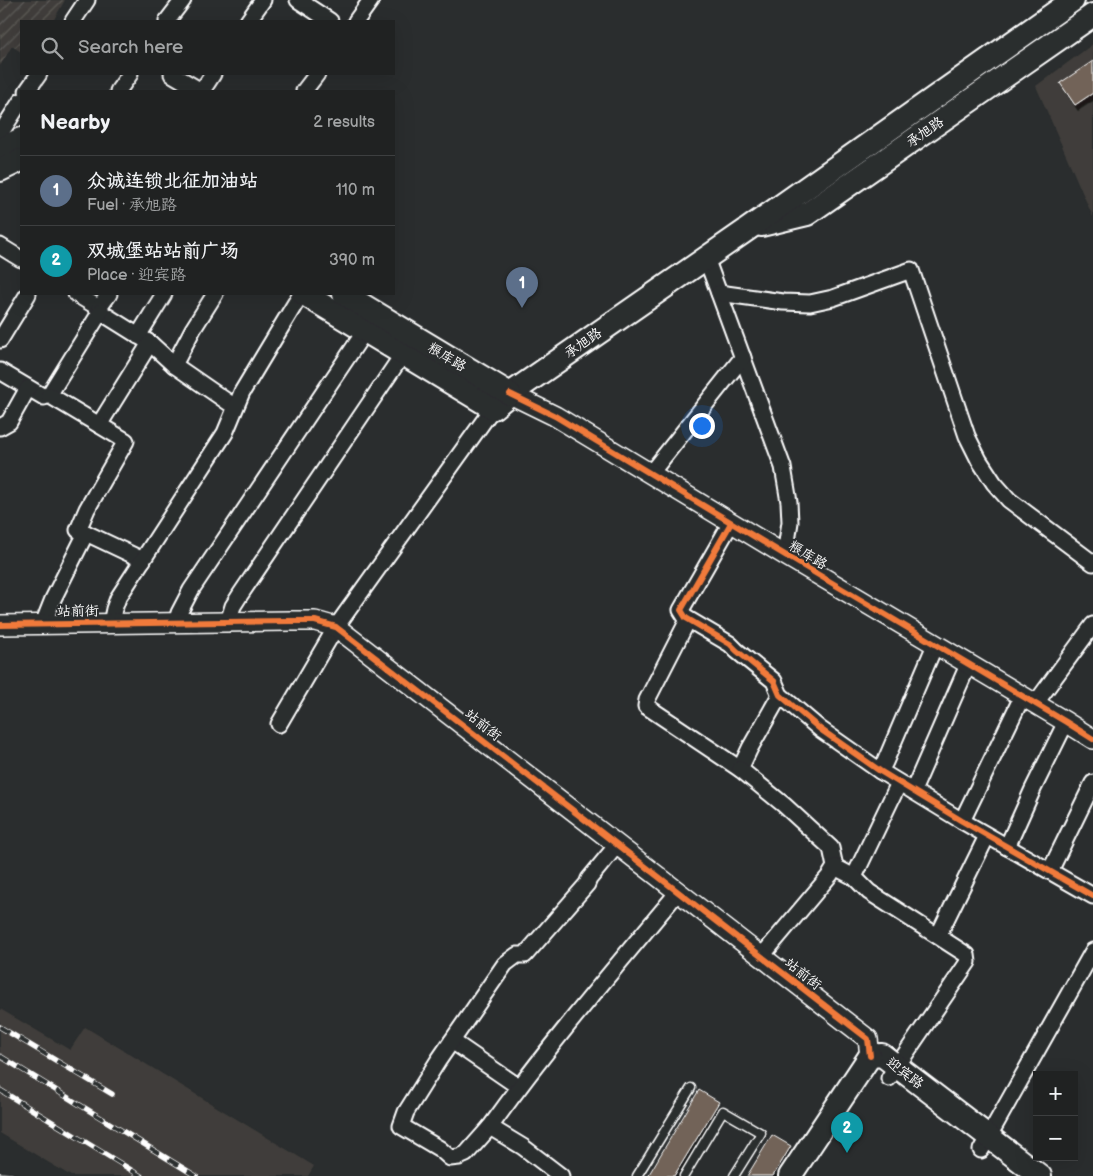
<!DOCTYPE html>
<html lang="en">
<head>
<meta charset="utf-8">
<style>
  :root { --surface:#202222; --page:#282a2a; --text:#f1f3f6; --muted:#a2a4a5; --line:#3d3f40; --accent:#d93025 }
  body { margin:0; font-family:"Balsamiq Sans","LXGW WenKai TC",sans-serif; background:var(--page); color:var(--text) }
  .controls { position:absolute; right:15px; bottom:15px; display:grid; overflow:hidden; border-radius:0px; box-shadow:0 5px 20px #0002 }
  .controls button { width:45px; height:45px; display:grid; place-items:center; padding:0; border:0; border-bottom:1px solid var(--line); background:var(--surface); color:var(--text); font:25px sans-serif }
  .you { position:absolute; left:701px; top:425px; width:18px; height:18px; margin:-12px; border:4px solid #fff; border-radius:50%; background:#1a73e8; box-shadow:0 0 0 8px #1a73e833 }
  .badge { display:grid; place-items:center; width:32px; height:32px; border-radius:50%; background:var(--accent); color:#fff; font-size:16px; font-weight:700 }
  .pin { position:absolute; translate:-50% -41px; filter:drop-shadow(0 1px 2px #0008) }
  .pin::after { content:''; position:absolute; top:26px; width:18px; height:15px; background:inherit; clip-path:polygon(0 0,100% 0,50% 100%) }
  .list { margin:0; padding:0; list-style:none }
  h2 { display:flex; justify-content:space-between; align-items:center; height:65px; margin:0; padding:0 20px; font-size:21px }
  h2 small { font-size:16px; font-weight:400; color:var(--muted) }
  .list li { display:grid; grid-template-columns:32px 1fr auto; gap:15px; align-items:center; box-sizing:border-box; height:70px; padding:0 20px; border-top:1px solid var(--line) }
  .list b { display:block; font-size:19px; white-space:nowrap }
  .list p { margin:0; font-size:16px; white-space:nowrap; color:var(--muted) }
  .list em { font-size:16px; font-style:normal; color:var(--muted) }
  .icon { flex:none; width:28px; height:28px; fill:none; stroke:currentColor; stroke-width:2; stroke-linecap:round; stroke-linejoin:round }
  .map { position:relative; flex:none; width:1093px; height:1176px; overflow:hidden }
  .search { position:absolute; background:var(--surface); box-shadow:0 5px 20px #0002; left:20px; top:20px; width:375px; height:55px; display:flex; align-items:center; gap:12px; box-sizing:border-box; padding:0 18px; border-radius:0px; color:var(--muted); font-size:19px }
  .panel { position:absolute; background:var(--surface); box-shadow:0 5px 20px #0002; left:20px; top:90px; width:375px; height:205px; border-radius:0px }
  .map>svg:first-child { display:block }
</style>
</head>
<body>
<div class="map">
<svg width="1093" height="1176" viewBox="0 0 1093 1176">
  <defs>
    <pattern id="industrial-furrows" width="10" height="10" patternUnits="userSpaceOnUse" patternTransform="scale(1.25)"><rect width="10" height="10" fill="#403e3b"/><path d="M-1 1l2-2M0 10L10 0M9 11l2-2" fill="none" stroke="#5d5b58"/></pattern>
    <filter id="shadow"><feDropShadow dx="3" dy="5.5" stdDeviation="0" flood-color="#0009"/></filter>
  </defs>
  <rect width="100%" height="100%" fill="#2a2d2e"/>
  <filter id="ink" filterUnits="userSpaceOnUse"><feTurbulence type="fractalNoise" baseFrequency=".02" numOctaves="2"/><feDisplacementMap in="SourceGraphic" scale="10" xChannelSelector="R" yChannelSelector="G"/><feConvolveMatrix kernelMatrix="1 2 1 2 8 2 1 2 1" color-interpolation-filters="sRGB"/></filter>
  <g filter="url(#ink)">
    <g fill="#403e3b">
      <polygon points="1093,44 1093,217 1036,86"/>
      <polygon points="0,1009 70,1050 85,1027 314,1166 308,1176 71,1176 0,1133"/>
    </g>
    <polygon fill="url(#industrial-furrows)" points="0,0 65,0 53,21 21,21 21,52 12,46 0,66"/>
    <g fill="#726459" stroke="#fff" filter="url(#shadow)">
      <polygon points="1093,61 1093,93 1075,105 1060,83"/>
      <polygon points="699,1090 719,1102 674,1176 648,1176"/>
      <polygon points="772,1135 791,1146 773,1176 747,1176"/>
    </g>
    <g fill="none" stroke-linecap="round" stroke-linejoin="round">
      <defs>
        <g id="service">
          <polyline points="637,1176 691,1088"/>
          <polyline points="684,1176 723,1111 761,1133 734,1176"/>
        </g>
        <g id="minor">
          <polyline points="298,0 330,21"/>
          <polyline points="73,21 87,0"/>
          <polyline points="167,21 183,0"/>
          <polyline points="248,21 263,0"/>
          <polyline points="356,21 371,0"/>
          <polyline points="172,74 201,91"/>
          <polyline points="27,91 39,74"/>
          <polyline points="118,91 130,74"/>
          <polyline points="202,91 213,74"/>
          <polyline points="304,91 317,74"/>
          <polyline points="0,134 21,101"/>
          <polyline points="0,246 21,259"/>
          <polyline points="706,258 783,467 789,502 790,522 785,555"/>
          <polyline points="719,293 783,302 810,303 833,298 911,270 967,436 979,460 994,483 1009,500 1093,563"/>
          <polyline points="76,294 99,308 102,313 150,343 174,365 235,407"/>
          <polyline points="99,308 109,294"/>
          <polyline points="138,336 164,294"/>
          <polyline points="0,340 28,294"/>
          <polyline points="174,365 193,329 215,294"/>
          <polyline points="0,371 44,397 49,395 101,311"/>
          <polyline points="99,425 150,343"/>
          <polyline points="0,427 9,422 28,388"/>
          <polyline points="650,474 743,357"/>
          <polyline points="731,523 681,610 686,618 730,644 737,651 774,681 780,695 820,729 880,771 962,821 1093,896"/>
          <polyline points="86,533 143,560"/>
          <polyline points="688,620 647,700 646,706 740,769 750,748 780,695"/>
          <polyline points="176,622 179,613 191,590 365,331"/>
          <polyline points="228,622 233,606 240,595 403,354"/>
          <polyline points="111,623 114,609 118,598 225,433 242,392 301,294"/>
          <polyline points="43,624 53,599 86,533 78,530 87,509 126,441 49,395"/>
          <polyline points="1035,704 1093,625"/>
          <polyline points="279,724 336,627 493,408"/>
          <polyline points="740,769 784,805 831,848 835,867"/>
          <polyline points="880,771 885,762 935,645"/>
          <polyline points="913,791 968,665"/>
          <polyline points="962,821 1022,697"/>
          <polyline points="1007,847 1033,789 1066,722"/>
          <polyline points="1050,871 1093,783"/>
          <polyline points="854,877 899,783"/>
          <polyline points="938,936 987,836"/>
          <polyline points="761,957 830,875 835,867 854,877 869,892 967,955 968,962 889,1078"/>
          <polyline points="452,1041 519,1087"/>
          <polyline points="490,1127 466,1154 459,1157 450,1158 440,1149 401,1126 406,1112 438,1061 505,964 517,955 525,955 587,884 589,879 617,845"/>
          <polyline points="981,1150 1093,951"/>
          <path d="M561 1176 523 1147 490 1127C548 1046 614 969 678 892"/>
        </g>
        <g id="tertiary">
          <polyline points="510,394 555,416 785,555 1066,722 1093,739"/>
          <polyline points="0,625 291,621 315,621 336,627 868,1039 870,1056"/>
        </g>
        <g id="primary">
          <polyline points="0,150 21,139"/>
          <polyline points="0,170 21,160"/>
          <polyline points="761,225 807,214 1093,15"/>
          <polyline points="304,294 493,408 510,394 748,229 1073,0"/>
          <polyline points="344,294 510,394"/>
          <polyline points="870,1056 882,1055 1040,1176"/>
          <polyline points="790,1176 870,1056"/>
        </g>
      </defs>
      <use href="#service" stroke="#fff" stroke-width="11"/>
      <use href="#minor" stroke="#fff" stroke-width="19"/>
      <use href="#tertiary" stroke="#fff" stroke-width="22"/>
      <use href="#primary" stroke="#fff" stroke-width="26"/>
      <use href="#service" stroke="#2a2d2e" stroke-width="8"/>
      <use href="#minor" stroke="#2a2d2e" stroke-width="15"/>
      <use href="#tertiary" stroke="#2a2d2e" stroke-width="19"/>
      <use href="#primary" stroke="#2a2d2e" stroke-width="22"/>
      <defs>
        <g id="rail">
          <polyline points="0,1027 112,1094"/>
          <polyline points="0,1056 196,1176"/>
          <polyline points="0,1090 141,1176"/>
          <polyline points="0,1175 11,1176"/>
        </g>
      </defs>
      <use href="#rail" stroke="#fff" stroke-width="5.5"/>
      <use href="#rail" stroke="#2a2d2e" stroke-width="4" stroke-dasharray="11" stroke-linecap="butt"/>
      <defs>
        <g id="cycleway">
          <polyline points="510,394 555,416 785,555 1066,722 1093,739"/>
          <polyline points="731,523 681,610 686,618 730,644 737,651 774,681 780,695 820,729 880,771 962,821 1093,896"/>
          <polyline points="0,625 291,621 315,621 336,627 868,1039 870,1056"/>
        </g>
      </defs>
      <use href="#cycleway" stroke="#2a2d2e" stroke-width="9"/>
      <use href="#cycleway" stroke="#f17a3a" stroke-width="6"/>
    </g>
  </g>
  <g text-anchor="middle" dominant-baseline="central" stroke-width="4" stroke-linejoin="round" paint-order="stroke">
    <g font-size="14" fill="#fff" stroke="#2a2d2e">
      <text transform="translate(925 132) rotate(-35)">承旭路</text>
      <text transform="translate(583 343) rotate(-35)">承旭路</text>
      <text transform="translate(447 357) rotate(31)">粮库路</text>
      <text transform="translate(808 555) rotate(31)">粮库路</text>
      <text transform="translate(78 611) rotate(-1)">站前街</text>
      <text transform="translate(483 725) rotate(38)">站前街</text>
      <text transform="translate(803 974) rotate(38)">站前街</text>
      <text transform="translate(905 1073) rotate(37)">迎宾路</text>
    </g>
  </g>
</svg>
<div class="controls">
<button>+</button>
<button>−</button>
</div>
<div class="you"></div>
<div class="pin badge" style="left:522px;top:308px;background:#5c6f8a">1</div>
<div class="pin badge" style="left:847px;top:1153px;background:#0f9aa8">2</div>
<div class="search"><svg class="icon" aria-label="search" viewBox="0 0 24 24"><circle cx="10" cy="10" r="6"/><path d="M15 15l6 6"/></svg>Search here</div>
<section class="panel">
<h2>Nearby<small>2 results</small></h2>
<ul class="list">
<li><span class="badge" style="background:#5c6f8a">1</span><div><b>众诚连锁北征加油站</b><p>Fuel · 承旭路</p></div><em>110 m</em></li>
<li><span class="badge" style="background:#0f9aa8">2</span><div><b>双城堡站站前广场</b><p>Place · 迎宾路</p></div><em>390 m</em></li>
</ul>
</section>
</div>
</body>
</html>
